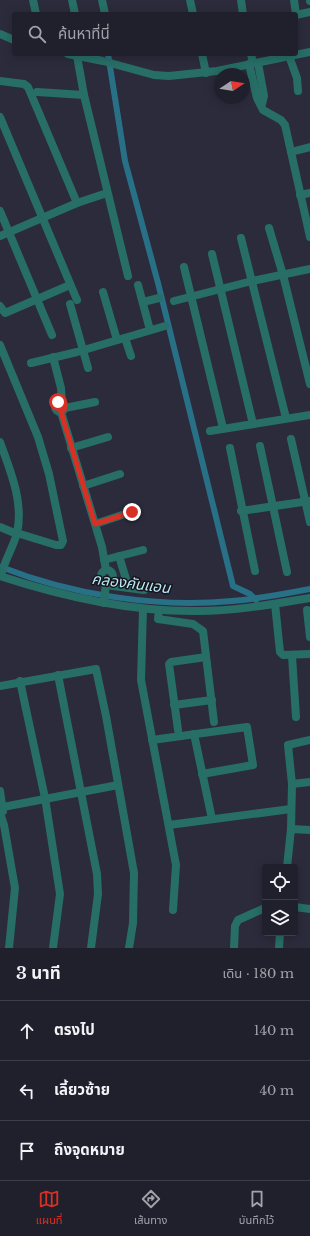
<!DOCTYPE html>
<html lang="th">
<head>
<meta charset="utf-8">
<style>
  :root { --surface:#20202d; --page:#2d2d39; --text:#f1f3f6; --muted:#a2a3aa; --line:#3d3e49; --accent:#d93025 }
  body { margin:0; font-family:"Libre Baskerville","Noto Sans Thai",serif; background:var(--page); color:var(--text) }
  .controls { position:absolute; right:12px; bottom:12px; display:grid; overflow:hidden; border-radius:4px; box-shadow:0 2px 10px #0003 }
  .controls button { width:36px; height:36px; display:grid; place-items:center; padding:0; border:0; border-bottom:1px solid var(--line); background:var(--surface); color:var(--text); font:20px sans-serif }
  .compass { position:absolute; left:214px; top:68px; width:36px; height:36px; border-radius:50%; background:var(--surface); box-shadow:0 2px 10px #0003; rotate:78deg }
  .stop { position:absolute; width:12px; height:12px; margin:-9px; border:3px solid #d93025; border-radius:50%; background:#fff }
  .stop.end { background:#d93025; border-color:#fff; box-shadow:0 1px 4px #0008 }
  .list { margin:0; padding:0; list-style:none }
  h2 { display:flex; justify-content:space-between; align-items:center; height:52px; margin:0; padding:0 16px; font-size:17px }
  h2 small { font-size:13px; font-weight:400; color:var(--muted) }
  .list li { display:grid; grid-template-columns:26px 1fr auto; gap:12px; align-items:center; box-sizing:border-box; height:60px; padding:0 16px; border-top:1px solid var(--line) }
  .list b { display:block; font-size:15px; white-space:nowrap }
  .list em { font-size:13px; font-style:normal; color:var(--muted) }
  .icon { flex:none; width:22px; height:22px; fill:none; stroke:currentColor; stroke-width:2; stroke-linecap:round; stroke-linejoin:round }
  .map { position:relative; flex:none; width:310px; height:948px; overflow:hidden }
  .search { position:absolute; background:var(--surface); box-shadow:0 2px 10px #0003; left:12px; right:12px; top:12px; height:44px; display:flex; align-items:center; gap:10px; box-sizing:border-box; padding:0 14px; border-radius:4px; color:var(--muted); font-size:15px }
  .sheet { height:232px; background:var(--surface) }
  nav { display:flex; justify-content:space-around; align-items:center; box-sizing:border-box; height:56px; border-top:1px solid var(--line); background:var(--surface); font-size:11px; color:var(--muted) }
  nav a { display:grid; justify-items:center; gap:2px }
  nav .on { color:var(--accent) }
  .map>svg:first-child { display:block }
</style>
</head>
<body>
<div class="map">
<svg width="310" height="948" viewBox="0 0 310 948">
  <rect width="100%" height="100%" fill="#2b2b3c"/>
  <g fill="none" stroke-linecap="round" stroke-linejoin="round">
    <g stroke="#287086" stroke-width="6">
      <polyline points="108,54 125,161 158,283 233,586 250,594 256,600"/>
      <path d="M1 567C72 595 156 608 232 601 258 599 284 594 310 589"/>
    </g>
    <g stroke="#276e66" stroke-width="8">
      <polyline points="33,0 36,14"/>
      <polyline points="72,0 75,14"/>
      <polyline points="102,0 105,14"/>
      <polyline points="190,0 193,14"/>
      <polyline points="241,0 243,14"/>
      <polyline points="294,0 296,14"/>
      <polyline points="310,0 310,1"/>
      <polyline points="296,15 310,12"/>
      <polyline points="0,34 14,40"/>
      <polyline points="68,54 103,61 154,75 169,76 217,71 310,52"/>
      <polyline points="202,54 206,73"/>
      <polyline points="251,54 253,63"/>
      <polyline points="77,56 84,95 128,276"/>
      <polyline points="289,56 297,78 298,91"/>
      <polyline points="258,63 264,96 262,104"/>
      <polyline points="249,64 257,98 263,110 281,120 285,125 310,237"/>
      <polyline points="0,81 24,84 28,87 77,203"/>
      <polyline points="37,92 84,95"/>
      <polyline points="0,117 77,300"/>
      <polyline points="291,152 310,147"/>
      <polyline points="300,195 310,193"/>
      <polyline points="0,211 52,335"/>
      <polyline points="269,228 283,275 310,384"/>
      <polyline points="0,236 77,203 107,193"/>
      <polyline points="241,238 286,418"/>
      <polyline points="212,254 253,424"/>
      <polyline points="184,267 223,428"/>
      <polyline points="138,285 150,330"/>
      <polyline points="103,292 117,340"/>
      <polyline points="174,301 252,281 310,269"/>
      <polyline points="143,302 159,298"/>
      <polyline points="70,304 88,368"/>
      <polyline points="0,306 5,313 70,285"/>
      <polyline points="125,338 131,356"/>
      <polyline points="0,345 38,437 49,474 63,541 61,545 56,545 17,533"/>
      <polyline points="53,357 61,388 62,403"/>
      <polyline points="31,363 77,352 165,326"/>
      <circle cx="60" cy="407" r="5"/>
      <polyline points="65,408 95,402"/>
      <polyline points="61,412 102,547 106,570"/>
      <polyline points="210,431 310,415"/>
      <polyline points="291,439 310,522"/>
      <path d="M0 442C10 470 24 502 17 533 13 548 4 561 1 576"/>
      <polyline points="260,446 287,572"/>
      <polyline points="71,448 108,437"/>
      <polyline points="230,448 255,571"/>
      <polyline points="83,486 120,474"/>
      <polyline points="241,511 309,501"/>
      <polyline points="95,524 131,512"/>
      <polyline points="0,527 12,532"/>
      <polyline points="119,556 126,579"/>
      <polyline points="104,560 143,550"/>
      <circle cx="107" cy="576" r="6"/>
      <path d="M0 576C64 597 131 612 199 611 236 611 273 604 310 598"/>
      <polyline points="106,585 144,590"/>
      <polyline points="104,603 106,582"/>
      <polyline points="275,604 280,652 283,655 310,654"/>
      <polyline points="143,609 141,680 176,865 173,910"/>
      <polyline points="159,610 158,619 193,624 203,631 214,722"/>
      <polyline points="307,610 310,637"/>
      <polyline points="292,656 296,717"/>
      <polyline points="58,675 97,874 98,894 91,948"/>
      <polyline points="20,681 45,798 60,894 53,948"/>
      <polyline points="0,686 96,669 106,716 134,873 133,923 129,948"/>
      <polyline points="174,705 212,700"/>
      <polyline points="178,730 169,664 171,662 206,657"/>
      <polyline points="194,734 212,819"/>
      <polyline points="152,740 247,727 253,765 202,774"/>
      <polyline points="292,784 310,782"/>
      <polyline points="0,791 3,811"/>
      <polyline points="3,807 118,785"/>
      <polyline points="0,813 4,825 15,888 9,948"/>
      <polyline points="169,825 291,809"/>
      <polyline points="291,829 310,830"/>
      <polyline points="287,867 291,829 292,784 288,745 310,740"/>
      <polyline points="295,907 310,909"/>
      <polyline points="234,948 235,926 238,920 265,908"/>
      <polyline points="279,948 280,933"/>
    </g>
  </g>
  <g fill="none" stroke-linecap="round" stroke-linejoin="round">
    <polyline stroke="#d93025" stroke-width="5" points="58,402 62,403 65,406 64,410 61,412 95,524 132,512"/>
  </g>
  <g text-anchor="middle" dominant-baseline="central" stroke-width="3" stroke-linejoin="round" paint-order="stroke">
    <g font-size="15" font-style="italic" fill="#bbe8f8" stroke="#15151c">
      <text transform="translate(131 583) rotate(7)">คลองคันแอน</text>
    </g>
  </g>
</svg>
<div class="controls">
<button><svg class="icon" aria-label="locate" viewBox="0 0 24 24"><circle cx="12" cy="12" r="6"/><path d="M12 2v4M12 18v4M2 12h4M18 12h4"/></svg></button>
<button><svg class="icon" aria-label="layers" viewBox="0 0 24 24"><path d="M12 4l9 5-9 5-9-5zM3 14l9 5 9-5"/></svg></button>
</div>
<svg class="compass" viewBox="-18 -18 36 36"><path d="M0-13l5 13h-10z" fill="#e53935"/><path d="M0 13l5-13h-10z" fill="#a2a3aa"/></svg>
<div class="stop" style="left:58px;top:402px"></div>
<div class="stop end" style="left:132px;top:512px"></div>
<div class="search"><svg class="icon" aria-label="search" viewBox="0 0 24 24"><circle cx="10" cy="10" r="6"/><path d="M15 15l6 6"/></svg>ค้นหาที่นี่</div>
</div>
<section class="sheet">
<h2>3 นาที<small>เดิน · 180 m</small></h2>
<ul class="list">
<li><svg class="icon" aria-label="ahead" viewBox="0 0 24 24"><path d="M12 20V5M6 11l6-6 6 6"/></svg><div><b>ตรงไป</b></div><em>140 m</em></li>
<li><svg class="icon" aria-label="left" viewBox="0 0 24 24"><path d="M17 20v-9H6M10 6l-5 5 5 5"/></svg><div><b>เลี้ยวซ้าย</b></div><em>40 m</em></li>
<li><svg class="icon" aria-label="arrive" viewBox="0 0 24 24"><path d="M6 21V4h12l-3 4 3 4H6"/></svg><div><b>ถึงจุดหมาย</b></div></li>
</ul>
</section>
<nav>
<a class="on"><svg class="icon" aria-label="map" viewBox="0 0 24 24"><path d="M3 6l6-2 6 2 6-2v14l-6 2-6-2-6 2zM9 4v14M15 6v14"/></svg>แผนที่</a>
<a><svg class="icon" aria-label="directions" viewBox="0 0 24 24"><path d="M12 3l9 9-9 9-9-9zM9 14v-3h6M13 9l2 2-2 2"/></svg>เส้นทาง</a>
<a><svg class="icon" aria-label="saved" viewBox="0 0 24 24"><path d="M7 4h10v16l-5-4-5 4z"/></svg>บันทึกไว้</a>
</nav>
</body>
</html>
